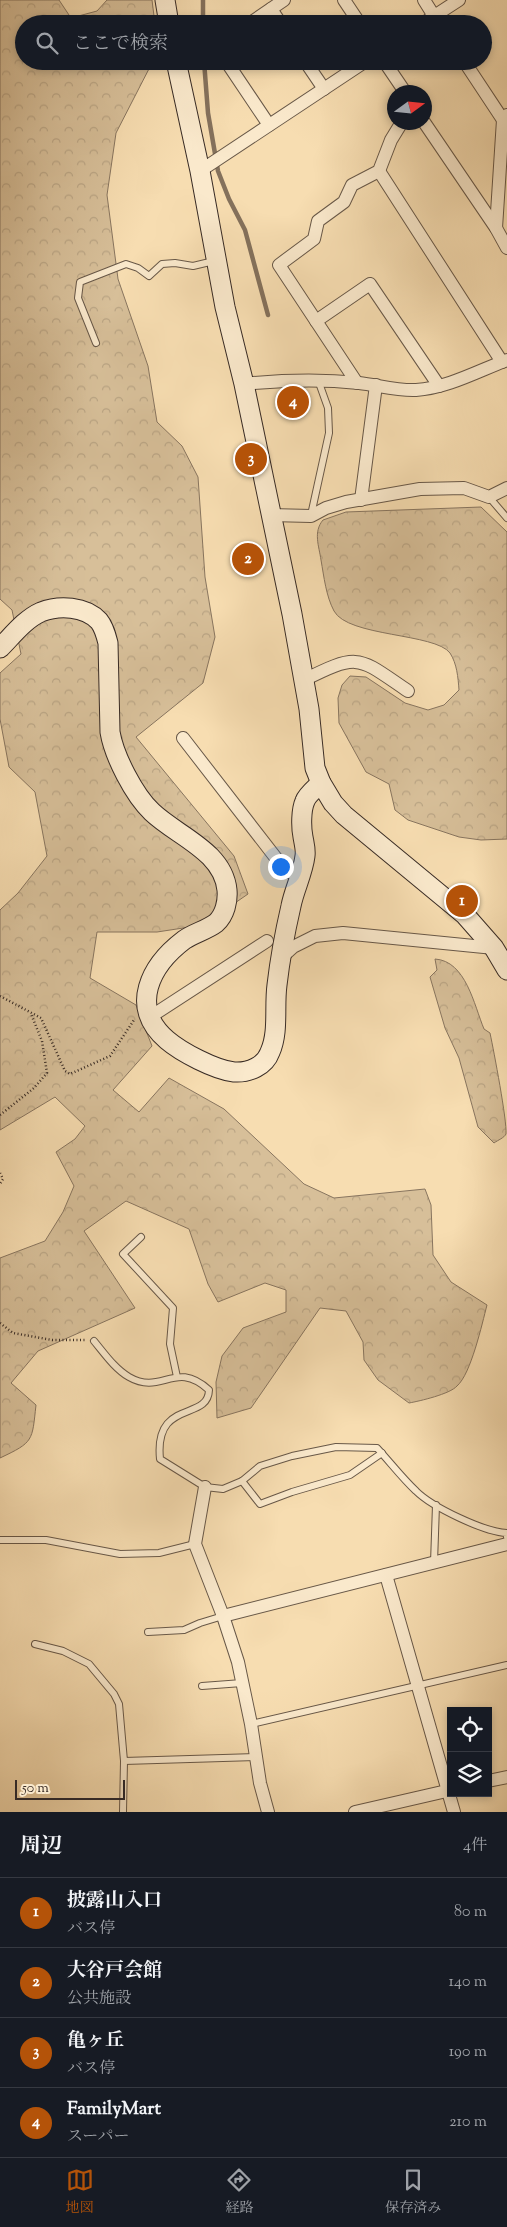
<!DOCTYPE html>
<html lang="ja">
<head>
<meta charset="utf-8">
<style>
  :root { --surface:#171b24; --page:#20242c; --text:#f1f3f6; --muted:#9ea1a6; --line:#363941; --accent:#b45309 }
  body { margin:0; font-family:"Sorts Mill Goudy","Noto Serif JP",serif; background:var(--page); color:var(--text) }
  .controls { position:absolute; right:15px; bottom:15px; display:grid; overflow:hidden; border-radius:0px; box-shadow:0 2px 8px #0003 }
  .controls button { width:45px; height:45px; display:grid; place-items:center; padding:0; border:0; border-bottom:1px solid var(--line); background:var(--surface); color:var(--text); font:25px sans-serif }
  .compass { position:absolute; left:387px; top:85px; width:45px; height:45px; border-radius:50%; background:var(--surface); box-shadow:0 2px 8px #0003; rotate:75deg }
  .scale { position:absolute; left:15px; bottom:12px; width:110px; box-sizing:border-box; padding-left:5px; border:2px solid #382b25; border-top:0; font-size:14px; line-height:18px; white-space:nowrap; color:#382b25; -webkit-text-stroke:4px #fae9cc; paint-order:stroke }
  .you { position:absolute; left:280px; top:866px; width:18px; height:18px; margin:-12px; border:4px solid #fff; border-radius:50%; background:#1a73e8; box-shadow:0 0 0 8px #1a73e833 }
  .badge { display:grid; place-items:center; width:32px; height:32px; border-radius:50%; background:var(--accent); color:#fff; font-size:16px; font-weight:700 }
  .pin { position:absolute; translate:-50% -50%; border:2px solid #fff; box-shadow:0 1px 5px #0006 }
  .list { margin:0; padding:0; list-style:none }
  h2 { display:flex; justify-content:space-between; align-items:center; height:65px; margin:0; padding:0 20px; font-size:21px }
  h2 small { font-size:16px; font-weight:400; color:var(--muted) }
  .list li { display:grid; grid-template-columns:32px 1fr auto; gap:15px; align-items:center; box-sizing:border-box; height:70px; padding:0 20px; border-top:1px solid var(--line) }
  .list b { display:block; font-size:19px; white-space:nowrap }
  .list p { margin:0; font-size:16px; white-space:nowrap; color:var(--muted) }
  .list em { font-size:16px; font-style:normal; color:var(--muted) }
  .icon { flex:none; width:28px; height:28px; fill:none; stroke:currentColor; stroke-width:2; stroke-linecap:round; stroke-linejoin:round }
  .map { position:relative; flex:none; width:507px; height:1812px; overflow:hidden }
  .search { position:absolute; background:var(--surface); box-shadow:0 2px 8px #0003; left:15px; right:15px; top:15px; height:55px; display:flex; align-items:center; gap:12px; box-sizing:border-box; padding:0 18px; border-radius:28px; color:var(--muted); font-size:19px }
  .sheet { height:345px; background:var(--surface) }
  nav { display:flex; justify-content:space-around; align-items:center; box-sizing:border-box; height:70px; border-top:1px solid var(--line); background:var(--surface); font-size:14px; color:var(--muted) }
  nav a { display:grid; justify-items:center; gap:2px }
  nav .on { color:var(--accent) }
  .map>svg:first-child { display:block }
</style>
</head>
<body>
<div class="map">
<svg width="507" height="1812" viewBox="0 0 507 1812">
  <defs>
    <pattern id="forest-crowns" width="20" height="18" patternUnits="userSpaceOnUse" patternTransform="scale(1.25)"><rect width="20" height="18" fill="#d7bf99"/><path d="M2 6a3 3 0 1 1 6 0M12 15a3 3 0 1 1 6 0" fill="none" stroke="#b9a484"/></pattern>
  </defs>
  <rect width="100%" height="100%" fill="#f7ddb1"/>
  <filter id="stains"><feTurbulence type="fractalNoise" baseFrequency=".004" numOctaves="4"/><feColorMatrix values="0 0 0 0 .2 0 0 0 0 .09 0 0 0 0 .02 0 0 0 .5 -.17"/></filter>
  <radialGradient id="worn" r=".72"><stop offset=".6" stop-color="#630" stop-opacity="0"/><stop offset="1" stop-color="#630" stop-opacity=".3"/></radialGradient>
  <g fill="url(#forest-crowns)" stroke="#88755f">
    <path d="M0 0H59L71 18 97 11 107 0H152L155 24H24V61H153L116 133 107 195 118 279 148 366 157 422 182 446 198 477 205 577 215 637 203 683 136 737 234 856 248 894 203 925 157 932H97L90 978 136 1005 152 1046 113 1090 139 1112 169 1078 224 1109 304 1184 334 1198 425 1189 431 1205 433 1255 451 1282 487 1305C482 1324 471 1374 457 1386 450 1394 420 1401 409 1403L378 1380 364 1360 363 1342 346 1311 320 1308 251 1408 217 1418 216 1382 222 1356 243 1328 286 1312V1290L265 1283 218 1302 208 1284 189 1229 126 1201 84 1231 135 1308 38 1351 11 1383 36 1405C32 1441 34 1442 0 1458V1258L45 1241 63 1212 74 1186 56 1152 75 1139 85 1126 55 1097 0 1130V910L18 893 47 856 35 792 9 767 0 719V673L21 654 12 610 0 599Z"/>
    <path d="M481 507 507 532V839L481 840 459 837 408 820 395 810 389 784 366 772 339 723 338 698 342 685 350 676 366 677 405 703 428 710 444 705 459 690C458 677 457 664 450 653 435 633 348 637 334 611 326 596 324 577 321 560 319 546 313 532 323 520L346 512Z"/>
    <path d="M435 959C466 961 474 1005 484 1029L490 1033C494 1052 507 1120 506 1134 504 1138 498 1140 494 1143L478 1127 459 1058 445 1028 430 977 437 970Z"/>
  </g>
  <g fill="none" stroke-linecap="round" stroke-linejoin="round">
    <g stroke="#84715c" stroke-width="4.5">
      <polyline points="203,24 203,0"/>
      <polyline points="204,61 208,113 218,171 229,199 245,230 268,315"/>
    </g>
    <defs>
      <g id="lane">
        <polyline points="96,343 78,298 80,282 126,264 138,268 149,276 162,264 175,263 193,266 214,261"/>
        <polyline points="489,497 507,518"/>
        <polyline points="311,515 329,433 328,408 318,380"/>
        <polyline points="141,1237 123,1254 173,1308 170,1344 177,1377"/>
        <path d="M94 1341C104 1353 115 1369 129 1377 162 1396 175 1359 209 1390 208 1422 154 1398 160 1459L205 1487 223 1489 242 1481 260 1466 292 1456 336 1447 377 1448C390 1462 402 1478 416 1491 432 1507 484 1532 507 1533V1537"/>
        <polyline points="242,1481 260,1504 292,1492 350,1475 382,1453"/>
        <polyline points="0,1540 46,1540 120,1554 159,1553 195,1544"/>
        <polyline points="434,1563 436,1505"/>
        <polyline points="148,1632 184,1630 200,1623 223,1616"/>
        <polyline points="35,1644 63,1651 89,1664 114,1694 119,1704 124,1761 256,1757"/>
        <polyline points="202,1686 242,1683"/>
        <polyline points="251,1724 507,1665"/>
        <polyline points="123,1812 124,1761"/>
      </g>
      <g id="street">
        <polyline points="344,0 360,24"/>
        <polyline points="424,0 439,24"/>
        <polyline points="271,9 281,24"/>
        <polyline points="249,24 284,0"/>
        <polyline points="422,24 459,0"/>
        <polyline points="226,61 269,125"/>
        <polyline points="305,61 324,89"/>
        <polyline points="384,61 405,92"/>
        <polyline points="464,61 503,120"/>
        <polyline points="424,122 496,228 507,248"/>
        <polyline points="200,171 366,61"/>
        <polyline points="379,171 502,362"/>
        <polyline points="496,228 503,120 507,115"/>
        <polyline points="316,321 370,284 439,386"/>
        <polyline points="357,383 279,265 314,239 318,221 344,202 352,185 379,171 391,140 402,122"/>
        <path d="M244 384C283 380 320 379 359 383 377 385 398 391 416 390 447 388 478 371 507 360"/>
        <polyline points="361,500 376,385"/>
        <polyline points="270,515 311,516 326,508 346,502 420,489 464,488 489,497 507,488"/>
        <path d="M304 680C360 652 358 657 408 691"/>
        <polyline points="183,738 286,871 300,875"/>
        <polyline points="282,957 293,947 315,936 343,933 494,948"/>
        <polyline points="150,1017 267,941"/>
        <polyline points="205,1487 195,1544 223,1616 238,1662 251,1724 260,1783 268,1812"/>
        <polyline points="386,1575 454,1812"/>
        <polyline points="223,1616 507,1544"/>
        <polyline points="488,1781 507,1777"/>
        <polyline points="355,1812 451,1790"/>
      </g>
      <g id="secondary">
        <polyline points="165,0 169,24"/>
        <polyline points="176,61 200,171 225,307 244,384 292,614 309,709 315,768 321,783 333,803 344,815 465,915 494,948 507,970"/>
        <path d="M0 648C12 636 25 619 41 612 59 605 85 606 99 621 104 627 106 635 108 643L110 732C114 756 134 795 152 812 177 836 223 851 227 890 228 901 225 915 216 923 207 930 194 933 184 940 151 965 128 1007 167 1040 181 1052 215 1070 234 1072 249 1073 265 1066 270 1052 279 1032 274 1007 277 985 280 959 285 932 291 906 294 890 303 873 305 856 306 850 304 843 303 837 301 827 301 810 305 801 307 795 316 788 321 783"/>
      </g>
    </defs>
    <use href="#lane" stroke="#685848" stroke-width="8"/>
    <use href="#street" stroke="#685848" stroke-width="14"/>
    <use href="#secondary" stroke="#382b25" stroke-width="21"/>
    <g stroke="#382b25" stroke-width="2.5" stroke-dasharray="1 2.5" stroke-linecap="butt">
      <polyline points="0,996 41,1018 65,1071 70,1074 110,1056 134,1020"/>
      <polyline points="0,1115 34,1088 47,1073 42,1041 31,1014"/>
      <polyline points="0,1173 3,1179 0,1184"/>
      <polyline points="0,1323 13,1333 52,1340 85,1340"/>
    </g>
    <use href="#lane" stroke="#fae9cc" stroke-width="6"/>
    <use href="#street" stroke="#fae9cc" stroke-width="12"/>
    <use href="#secondary" stroke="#fae9cc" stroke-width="19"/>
  </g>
  <rect width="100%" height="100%" filter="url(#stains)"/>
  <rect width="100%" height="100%" fill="url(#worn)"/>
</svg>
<div class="controls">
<button><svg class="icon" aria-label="locate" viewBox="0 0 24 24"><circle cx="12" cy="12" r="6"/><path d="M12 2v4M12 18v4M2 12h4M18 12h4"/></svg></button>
<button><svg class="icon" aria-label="layers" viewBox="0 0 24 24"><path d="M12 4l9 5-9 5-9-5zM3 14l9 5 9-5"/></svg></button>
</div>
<svg class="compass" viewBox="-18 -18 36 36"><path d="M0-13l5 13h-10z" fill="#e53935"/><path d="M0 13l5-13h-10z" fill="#9ea1a6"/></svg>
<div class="scale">50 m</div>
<div class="you"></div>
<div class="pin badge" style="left:462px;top:901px">1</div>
<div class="pin badge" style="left:248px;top:559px">2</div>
<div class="pin badge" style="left:251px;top:459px">3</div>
<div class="pin badge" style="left:293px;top:402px">4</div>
<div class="search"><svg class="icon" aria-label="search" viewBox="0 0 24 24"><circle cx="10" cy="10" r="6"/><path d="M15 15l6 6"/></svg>ここで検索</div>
</div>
<section class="sheet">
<h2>周辺<small>4件</small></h2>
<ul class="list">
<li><span class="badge">1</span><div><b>披露山入口</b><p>バス停</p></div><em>80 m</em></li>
<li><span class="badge">2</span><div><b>大谷戸会館</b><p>公共施設</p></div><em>140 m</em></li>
<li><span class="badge">3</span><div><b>亀ヶ丘</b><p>バス停</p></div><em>190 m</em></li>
<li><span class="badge">4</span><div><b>FamilyMart</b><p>スーパー</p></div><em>210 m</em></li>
</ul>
</section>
<nav>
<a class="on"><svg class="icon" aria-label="map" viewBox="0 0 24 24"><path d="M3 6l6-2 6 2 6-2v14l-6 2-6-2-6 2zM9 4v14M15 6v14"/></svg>地図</a>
<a><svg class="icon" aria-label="directions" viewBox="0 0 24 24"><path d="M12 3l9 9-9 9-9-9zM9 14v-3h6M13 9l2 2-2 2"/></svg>経路</a>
<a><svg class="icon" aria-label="saved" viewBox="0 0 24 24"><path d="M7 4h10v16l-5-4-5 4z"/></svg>保存済み</a>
</nav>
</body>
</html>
